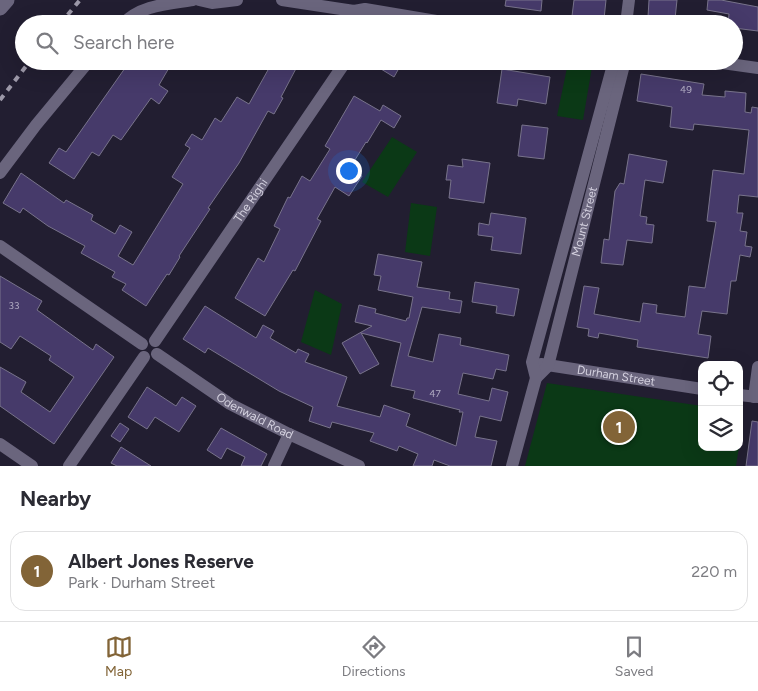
<!DOCTYPE html>
<html lang="en">
<head>
<meta charset="utf-8">
<style>
  :root { --surface:#fff; --page:#f7f7f7; --text:#2b2b33; --muted:#7c7c81; --line:#e1e1e2; --accent:#826437 }
  body { margin:0; font-family:Figtree,sans-serif; background:var(--page); color:var(--text) }
  .controls { position:absolute; right:15px; bottom:15px; display:grid; overflow:hidden; border-radius:10px; box-shadow:0 5px 20px #0002 }
  .controls button { width:45px; height:45px; display:grid; place-items:center; padding:0; border:0; border-bottom:1px solid var(--line); background:var(--surface); color:var(--text); font:25px sans-serif }
  .you { position:absolute; left:348px; top:170px; width:18px; height:18px; margin:-12px; border:4px solid #fff; border-radius:50%; background:#1a73e8; box-shadow:0 0 0 8px #1a73e833 }
  .badge { display:grid; place-items:center; width:32px; height:32px; border-radius:50%; background:var(--accent); color:#fff; font-size:16px; font-weight:700 }
  .pin { position:absolute; translate:-50% -50%; border:2px solid #fff; box-shadow:0 1px 5px #0006 }
  .list { margin:0; padding:0; list-style:none }
  h2 { display:flex; justify-content:space-between; align-items:center; height:65px; margin:0; padding:0 20px; font-size:21px }
  h2 small { font-size:16px; font-weight:400; color:var(--muted) }
  .list li { display:grid; grid-template-columns:32px 1fr auto; gap:15px; align-items:center; box-sizing:border-box; height:80px; margin:0 10px 10px; padding:0 10px; border:1px solid var(--line); border-radius:15px }
  .list b { display:block; font-size:19px; white-space:nowrap }
  .list p { margin:0; font-size:16px; white-space:nowrap; color:var(--muted) }
  .list em { font-size:16px; font-style:normal; color:var(--muted) }
  .icon { flex:none; width:28px; height:28px; fill:none; stroke:currentColor; stroke-width:2; stroke-linecap:round; stroke-linejoin:round }
  .map { position:relative; flex:none; width:758px; height:466px; overflow:hidden }
  .search { position:absolute; background:var(--surface); box-shadow:0 5px 20px #0002; left:15px; right:15px; top:15px; height:55px; display:flex; align-items:center; gap:12px; box-sizing:border-box; padding:0 18px; border-radius:28px; color:var(--muted); font-size:19px }
  .sheet { height:155px; background:var(--surface) }
  nav { display:flex; justify-content:space-around; align-items:center; box-sizing:border-box; height:70px; border-top:1px solid var(--line); background:var(--surface); font-size:14px; color:var(--muted) }
  nav a { display:grid; justify-items:center; gap:2px }
  nav .on { color:var(--accent) }
  .map>svg:first-child { display:block }
</style>
</head>
<body>
<div class="map">
<svg width="758" height="466" viewBox="0 0 758 466">
  <rect width="100%" height="100%" fill="#221e31"/>
  <g fill="#0b3916">
    <polygon points="568,63 592,67 583,120 557,116"/>
    <polygon points="392,137 417,152 388,197 362,182"/>
    <polygon points="411,203 437,207 430,256 405,252"/>
    <polygon points="315,290 342,304 331,355 301,342"/>
    <polygon points="547,383 702,406 702,447 739,447 736,466 525,466"/>
  </g>
  <g fill="#463a6a" stroke="#78738b">
    <polygon points="506,0 542,0 541,11 505,6"/>
    <polygon points="574,0 606,0 604,19 572,16"/>
    <polygon points="649,0 677,0 675,19 648,17"/>
    <polygon points="708,0 721,0 758,7 758,31 734,28 734,24 728,24 729,14 707,10"/>
    <polygon points="130,61 173,61 159,85 168,91 159,104 151,98 121,140 113,135 99,156 92,152 74,179 49,163 59,148 66,152"/>
    <polygon points="273,61 300,61 281,97 283,98 274,114 268,111 239,163 208,208 210,209 179,256 180,257 169,275 167,274 146,306 122,290 126,284 112,277 115,272 81,253 85,246 48,226 23,208 20,213 3,203 21,173 64,203 66,200 93,215 91,220 115,234 120,225 132,232 118,256 133,265 183,184 172,177 190,148 185,145 192,134 202,140 215,118 221,122 237,97 249,104"/>
    <polygon points="368,61 403,61 394,77"/>
    <polygon points="502,69 550,77 546,104 518,99 517,106 497,103"/>
    <polygon points="641,74 704,84 702,95 725,97 725,91 746,93 745,112 751,113 752,107 758,108 758,197 739,195 737,213 743,213 740,231 747,232 745,246 752,247 750,257 740,255 736,281 731,281 727,314 702,311 698,334 711,336 708,358 637,347 638,340 599,333 598,338 588,336 589,329 577,327 584,286 599,288 594,314 640,322 643,303 657,305 656,313 685,317 689,286 705,288 716,222 707,221 713,170 744,174 749,130 694,124 693,130 670,127 672,107 637,101"/>
    <polygon points="354,96 380,111 383,105 401,116 394,128 381,120 367,143 366,142 350,168 362,176 349,196 335,187 317,219 321,221 295,271 293,270 265,316 235,298 258,258 264,262 280,229 274,226 288,197 290,198 302,176 310,181 330,149 325,146"/>
    <polygon points="522,125 548,128 544,159 518,156"/>
    <polygon points="629,154 667,161 663,183 645,180 640,216 647,217 646,224 654,225 652,243 627,240 623,265 601,263 604,239 609,240 615,191 620,183 624,184"/>
    <polygon points="462,159 490,163 484,203 449,198 451,180 446,180 448,165 463,167"/>
    <polygon points="491,213 526,218 521,254 491,250 493,237 478,235 479,223 489,225"/>
    <polygon points="378,254 422,262 417,287 450,292 449,299 462,301 460,313 422,307 408,356 433,362 439,334 461,338 460,345 509,355 506,371 496,369 493,379 463,373 458,394 489,401 492,388 508,392 501,421 480,416 475,437 497,441 491,466 450,466 434,460 432,466 413,466 418,454 399,446 397,451 370,441 374,433 332,422 330,428 309,421 313,407 279,391 208,348 205,353 183,339 205,306 256,338 263,325 274,331 270,338 296,353 298,349 309,354 305,362 347,377 337,406 380,417 384,405 410,414 406,426 456,446 463,412 459,412 460,410 413,398 415,391 391,386 401,343 361,333 379,364 360,374 342,343 372,326 355,322 359,305 376,309 375,313 406,321 407,318 409,318 413,297 378,290 381,276 374,275"/>
    <polygon points="0,276 42,301 37,310 93,350 96,344 114,357 54,444 0,406 0,367 26,382 21,392 50,412 74,377 49,360 51,356 20,336 11,349 0,342"/>
    <polygon points="475,282 519,289 514,316 496,313 497,306 472,302"/>
    <polygon points="147,387 176,406 182,397 196,406 179,432 155,417 147,429 128,417"/>
    <polygon points="752,421 758,422 758,466 746,466"/>
    <polygon points="120,423 129,429 120,442 111,436"/>
    <polygon points="221,428 267,454 261,466 241,466 245,457 227,448 221,459 207,450"/>
    <polygon points="121,447 151,466 117,466 111,463"/>
  </g>
  <g fill="none" stroke-linecap="round" stroke-linejoin="round">
    <g stroke="#6a657d" stroke-width="12">
      <polyline points="199,0 212,3 237,0"/>
      <polyline points="282,0 354,11 365,9 454,24"/>
      <path d="M123 24C140 5 169 4 193 0"/>
      <polyline points="626,24 629,0"/>
      <polyline points="708,61 758,68"/>
      <polyline points="0,173 36,125 89,61"/>
      <polyline points="0,246 142,344"/>
      <path id="s1" d="M155 341 346 61"/>
      <path id="s2" d="M157 354 230 404 289 434 359 466"/>
      <path id="s3" d="M541 364 702 389"/>
      <path id="s4" d="M536 378 548 366 625 61"/>
      <polyline points="739,395 758,397"/>
      <polyline points="754,397 758,367"/>
      <polyline points="0,444 32,466"/>
      <polyline points="69,466 144,357"/>
      <polyline points="274,466 289,434"/>
      <polyline points="512,466 536,378 532,362 614,61"/>
    </g>
    <polyline stroke="#6a657d" stroke-width="15" points="0,8 7,0"/>
    <g stroke="#9c98a8" stroke-width="4" stroke-dasharray="6 6" stroke-linecap="butt">
      <polyline points="60,24 80,0"/>
      <polyline points="0,100 30,61"/>
    </g>
  </g>
  <g text-anchor="middle" dominant-baseline="central" stroke-width="4.5" stroke-linejoin="round" paint-order="stroke">
    <g font-size="10" fill="#b0abc2">
      <text x="686" y="89">49</text>
      <text x="14" y="305">33</text>
      <text x="435" y="393">47</text>
    </g>
    <g font-size="12" fill="#d4d1df" stroke="#221e31">
      <text stroke="none"><textPath href="#s1" startOffset="170">The Righi</textPath></text>
      <text stroke="none"><textPath href="#s4" startOffset="166">Mount Street</textPath></text>
      <text stroke="none"><textPath href="#s3" startOffset="76">Durham Street</textPath></text>
      <text stroke="none"><textPath href="#s2" startOffset="116">Odenwald Road</textPath></text>
    </g>
  </g>
</svg>
<div class="controls">
<button><svg class="icon" aria-label="locate" viewBox="0 0 24 24"><circle cx="12" cy="12" r="6"/><path d="M12 2v4M12 18v4M2 12h4M18 12h4"/></svg></button>
<button><svg class="icon" aria-label="layers" viewBox="0 0 24 24"><path d="M12 4l9 5-9 5-9-5zM3 14l9 5 9-5"/></svg></button>
</div>
<div class="you"></div>
<div class="pin badge" style="left:619px;top:427px">1</div>
<div class="search"><svg class="icon" aria-label="search" viewBox="0 0 24 24"><circle cx="10" cy="10" r="6"/><path d="M15 15l6 6"/></svg>Search here</div>
</div>
<section class="sheet">
<h2>Nearby<small></small></h2>
<ul class="list">
<li><span class="badge">1</span><div><b>Albert Jones Reserve</b><p>Park · Durham Street</p></div><em>220 m</em></li>
</ul>
</section>
<nav>
<a class="on"><svg class="icon" aria-label="map" viewBox="0 0 24 24"><path d="M3 6l6-2 6 2 6-2v14l-6 2-6-2-6 2zM9 4v14M15 6v14"/></svg>Map</a>
<a><svg class="icon" aria-label="directions" viewBox="0 0 24 24"><path d="M12 3l9 9-9 9-9-9zM9 14v-3h6M13 9l2 2-2 2"/></svg>Directions</a>
<a><svg class="icon" aria-label="saved" viewBox="0 0 24 24"><path d="M7 4h10v16l-5-4-5 4z"/></svg>Saved</a>
</nav>
</body>
</html>
